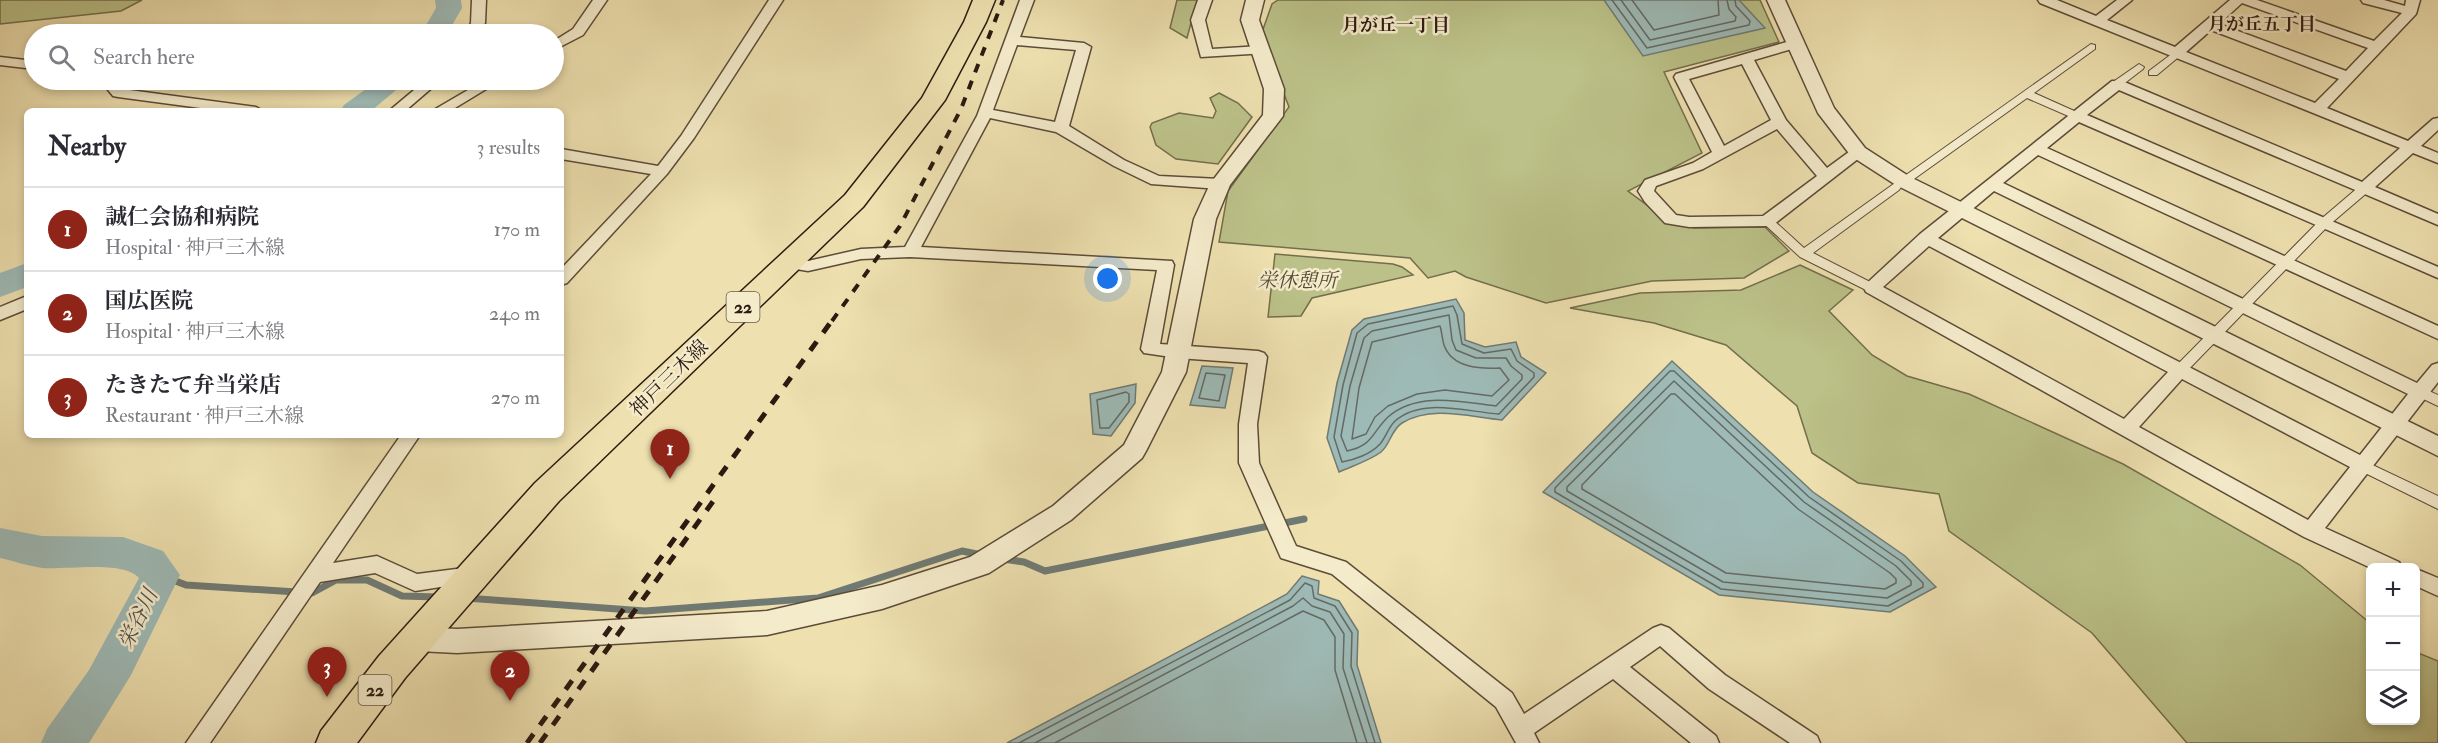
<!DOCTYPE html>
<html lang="en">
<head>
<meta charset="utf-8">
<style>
  :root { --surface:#fff; --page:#f7f7f7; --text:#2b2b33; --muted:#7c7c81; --line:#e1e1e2; --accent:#8f2418 }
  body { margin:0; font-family:"IM FELL Double Pica","Noto Serif JP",serif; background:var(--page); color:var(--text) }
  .controls { position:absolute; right:18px; bottom:18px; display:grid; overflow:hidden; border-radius:9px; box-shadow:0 3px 9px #0003 }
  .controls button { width:54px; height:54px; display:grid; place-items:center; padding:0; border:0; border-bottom:2px solid var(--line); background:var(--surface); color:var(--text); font:30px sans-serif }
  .you { position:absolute; left:1108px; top:279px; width:21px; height:21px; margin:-15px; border:4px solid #fff; border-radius:50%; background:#1a73e8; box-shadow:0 0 0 9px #1a73e833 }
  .badge { display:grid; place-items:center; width:39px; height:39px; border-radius:50%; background:var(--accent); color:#fff; font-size:20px; font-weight:700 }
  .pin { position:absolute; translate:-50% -50px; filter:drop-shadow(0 2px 3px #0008) }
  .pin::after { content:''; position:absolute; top:32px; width:21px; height:18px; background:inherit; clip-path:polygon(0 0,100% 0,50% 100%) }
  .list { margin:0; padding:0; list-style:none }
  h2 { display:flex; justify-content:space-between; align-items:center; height:78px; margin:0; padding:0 24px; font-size:26px }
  h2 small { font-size:20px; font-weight:400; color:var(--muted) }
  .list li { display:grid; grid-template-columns:39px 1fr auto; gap:18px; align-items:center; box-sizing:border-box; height:84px; padding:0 24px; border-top:2px solid var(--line) }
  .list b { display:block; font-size:22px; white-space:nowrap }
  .list p { margin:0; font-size:20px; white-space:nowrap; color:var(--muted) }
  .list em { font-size:20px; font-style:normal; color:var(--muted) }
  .icon { flex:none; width:33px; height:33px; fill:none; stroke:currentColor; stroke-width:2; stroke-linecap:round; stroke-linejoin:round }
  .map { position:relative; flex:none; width:2438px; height:743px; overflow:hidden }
  .search { position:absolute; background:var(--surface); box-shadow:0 3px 9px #0003; left:24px; top:24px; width:540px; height:66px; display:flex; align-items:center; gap:15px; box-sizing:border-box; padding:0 21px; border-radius:33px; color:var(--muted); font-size:22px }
  .panel { position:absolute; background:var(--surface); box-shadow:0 3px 9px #0003; left:24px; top:108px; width:540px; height:330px; border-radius:9px }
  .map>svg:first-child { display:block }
</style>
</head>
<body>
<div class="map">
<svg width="2438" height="743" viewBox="0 0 2438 743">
  <rect width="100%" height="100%" fill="#eee0af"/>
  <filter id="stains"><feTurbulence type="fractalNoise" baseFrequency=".00333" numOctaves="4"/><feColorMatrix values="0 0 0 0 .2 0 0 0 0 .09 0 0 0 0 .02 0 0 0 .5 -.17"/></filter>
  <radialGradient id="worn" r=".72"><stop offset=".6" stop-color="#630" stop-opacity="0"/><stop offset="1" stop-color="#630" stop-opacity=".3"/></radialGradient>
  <g fill="#bbc188" stroke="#736e4c" stroke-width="1.5">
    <polygon points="0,0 142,0 121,11 0,24"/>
    <polygon points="1177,0 1197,0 1187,38 1170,28"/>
    <polygon points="1278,0 1760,0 1779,42 1664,72 1702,153 1628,191 1666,219 1694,228 1765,227 1789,251 1744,278 1652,281 1546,303 1466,277 1455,271 1428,278 1410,258 1219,242 1228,191 1289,107 1261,35 1272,4"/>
    <polygon points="1219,93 1238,103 1252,117 1218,164 1176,159 1156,145 1150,127 1152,123 1179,113 1213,118 1216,111 1210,98"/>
    <polygon points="1275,254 1393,264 1402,267 1413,275 1312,298 1301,316 1268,317"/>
    <polygon points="1800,265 1853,290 1829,311 1872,355 1907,376 1969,394 2123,464 2300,565 2370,623 2370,720 2416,720 2416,652 2438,661 2438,743 2187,743 2092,633 1949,531 1939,494 1858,483 1812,453 1797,406 1726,345 1654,323 1570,308 1640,293 1741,290"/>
  </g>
  <g fill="#9ebab6" stroke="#707a74" stroke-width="1.5">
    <polygon points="1604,0 1739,0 1765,28 1643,56"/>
    <path d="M1456 299 1464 313 1465 340 1485 347 1516 342 1521 357 1546 373 1502 420C1469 417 1432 405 1402 423 1391 430 1390 445 1381 452 1369 461 1352 466 1339 472L1327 438 1337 383 1352 330 1364 319Z"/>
    <polygon points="1672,361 1813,492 1905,556 1936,587 1890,612 1719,595 1543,492"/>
    <polygon points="1202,366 1233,368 1225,408 1190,405"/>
    <polygon points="1136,384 1135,403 1111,436 1093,434 1090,394"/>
    <polygon points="1302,576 1319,581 1318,594 1339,601 1358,631 1357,665 1381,743 1007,743 1287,594"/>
  </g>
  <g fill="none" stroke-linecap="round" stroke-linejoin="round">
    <g stroke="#646a64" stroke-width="1.5">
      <polyline points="1612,0 1647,48 1749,25 1750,21 1736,6 1735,0"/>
      <polyline points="1621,0 1650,40 1735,21 1736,17 1729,9 1727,0"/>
      <polyline points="1632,0 1654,30 1719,15 1718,0"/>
      <path d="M1453 306 1457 315 1462 344 1484 353 1511 349 1517 361 1534 373V377L1499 414C1467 412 1422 397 1395 421 1388 428 1386 437 1380 444 1371 454 1354 460 1342 462L1334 437 1343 385 1357 333 1368 324Z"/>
      <path d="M1449 315 1452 340 1456 350 1476 358H1506L1511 366 1522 375V379L1496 406C1462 402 1417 391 1388 417 1372 432 1373 446 1347 451L1341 436 1350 386 1364 338 1372 331Z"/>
      <path d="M1440 326C1442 332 1442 339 1444 345 1452 368 1480 369 1500 368L1509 380 1492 396 1445 390 1417 394 1388 406 1375 417 1366 434 1352 439 1359 388 1372 342Z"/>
      <polygon points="1670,371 1674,371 1809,497 1901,561 1923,583 1923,587 1888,606 1721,589 1555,492 1555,488"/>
      <polygon points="1206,373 1225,375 1219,401 1199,398"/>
      <polygon points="1674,381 1804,502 1896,566 1911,581 1911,585 1887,598 1723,582 1567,491 1567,487"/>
      <polygon points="1126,392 1129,394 1129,402 1109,428 1100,428 1097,400"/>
      <polygon points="1671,394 1675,394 1798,509 1890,573 1896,579 1896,583 1885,589 1726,573 1582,489 1582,485"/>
      <polyline points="1019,743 1290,600 1305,583 1312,586 1314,598 1335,606 1352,633 1351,666 1375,743"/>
      <polyline points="1035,743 1293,606 1303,598 1312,606 1330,612 1344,634 1343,668 1367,743"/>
      <polyline points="1055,743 1303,611 1324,620 1335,637 1335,670 1357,743"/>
    </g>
    <g stroke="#707a74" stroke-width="7">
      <polyline points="1003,559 1024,562 1045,571 1304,519"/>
      <polyline points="160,575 186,585 312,593 336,580 367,580 402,596 438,597"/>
      <polyline points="466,598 645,611 818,598 962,551 982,555"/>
    </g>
    <g fill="#9ebab6" fill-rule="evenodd">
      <polygon points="435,0 461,0 462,8 447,34 421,34 436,8"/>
      <polygon points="378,80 408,80 371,111 340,111 344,105"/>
      <polygon points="27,263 27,287 0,297 0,273"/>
      <path d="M0 528 42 536 123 537 163 551 180 575 131 675 89 743H41L47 729 89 670 139 578C124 560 65 570 42 568 28 566 14 561 0 558Z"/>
    </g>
    <defs>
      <g id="pedestrian">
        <polygon points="2091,44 2095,45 2095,49 2034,93 2081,114 2081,118 2073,118 2027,98 1914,179 1906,179 1904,177 1906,175"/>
        <polygon points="2177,50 2182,53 2181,55 2157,75 2149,75 2149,71"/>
        <polygon points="2139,64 2144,67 2143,69 2121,86 2113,86 2113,82"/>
        <polygon points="1895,183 1901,187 1899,190 1813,253 1876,285 1878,288 1876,291 1868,291 1800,257 1761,221 1767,217 1771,218 1804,248"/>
        <polygon points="2365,184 2371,188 2369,191 2328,226 2185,373 2175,373 2173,370 2175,367 2320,220 2361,185"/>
        <polygon points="2420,387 2438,395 2438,406 2415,395 2413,392 2415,389"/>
        <polygon points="2362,460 2438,496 2438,509 2357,469 2355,465 2357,461"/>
      </g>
      <g id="minor">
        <polygon points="472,0 486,0 485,23 477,34 465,34 471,23"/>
        <polygon points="593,0 607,0 583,35 554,50 554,41 573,29"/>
        <polygon points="769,0 783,0 694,138 667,174 567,283 561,285 561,269 651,174 561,159 561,149 658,166 681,136"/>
        <path d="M1020 0H1034L1020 37 1084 43 1091 47 1069 126 1124 160 1159 176 1220 179 1228 184 1220 189 1151 184 1114 166 1056 132 990 118 921 247 1172 261 1174 265 1160 344 1258 351 1264 353 1267 357 1257 424 1259 463 1296 546 1346 562 1512 693 1524 714 1653 628 1661 625 1669 628 1725 675 1817 736 1820 743H1790L1709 689 1660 646 1630 667 1716 736 1719 743H1691L1613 679 1534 733 1539 743H1516L1496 707 1332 574 1281 558 1239 463V424L1248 363 1178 358 1144 353 1141 349 1157 270 910 257 861 259 808 271 784 267 782 263 784 259 790 258 808 261 861 249 905 247 977 116ZM1017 45 1076 50 1055 122 993 110Z"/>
        <polygon points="1198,0 1212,0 1205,20 1212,49 1261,46 1268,50 1266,53 1201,57 1191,20"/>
        <path d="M2038 0H2057L2096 16 2117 0H2132L2107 20 2175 47 2230 0H2257L2374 41 2402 13 2363 3 2361 0H2384L2405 6 2406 0H2420L2416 14 2327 108 2408 141 2433 119 2438 118V130L2421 146 2438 153V163L2413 153 2375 187 2438 214V225L2119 90 2087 115 2438 267V278L2079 122 2047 148 2438 326V339L2038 155 2003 183 2417 383 2432 365 2438 363V382L2325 528 2399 562 2402 568H2371L2304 537 1866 292 1864 288 1866 284 1920 234 2112 81H2122L2362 182 2400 148 2040 3ZM2242 3 2368 48 2346 71 2219 24ZM2211 30 2339 79 2315 103 2186 52ZM1994 191 2408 394 2360 455 1938 238ZM1929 246 2168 372 2124 419 1883 287ZM2182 379 2350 467 2308 520 2139 427Z"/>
        <path d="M1797 39 1802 40 1804 43 1802 46 1754 60 1786 120 1827 168 1853 149H1863L1866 152 1863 155 1773 225 1767 226 1689 227 1665 223 1645 202 1638 191 1645 180 1693 163 1712 152 1674 77 1676 74ZM1742 64 1771 120 1724 146 1689 79ZM1777 129 1817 176 1763 216 1689 217 1676 215 1654 191 1656 186 1703 169Z"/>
        <polygon points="0,57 34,61 34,69 0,65"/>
        <polygon points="100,80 114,80 122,89 256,107 263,111 223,111 118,97 113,96"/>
        <polygon points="426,80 441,80 405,111 389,111"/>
        <polygon points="485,80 501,80 450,111 432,111"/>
        <polygon points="27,296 27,309 0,320 0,307"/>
        <polygon points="401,435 420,435 333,563 377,556 417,574 472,567 479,569 482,575 479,581 415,591 375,573 320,582 210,743 186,743"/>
        <polygon points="2416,569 2438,578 2438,596 2416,586"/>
      </g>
      <g id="tertiary">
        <polygon points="1246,0 1264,0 1259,20 1284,89 1283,116 1230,185 1216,219 1186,372 1146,451 1142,458 1071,520 989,573 882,609 767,635 457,653 418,651 408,648 404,639 408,630 418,627 457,629 767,611 882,585 970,557 1053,506 1124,445 1162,372 1194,219 1210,184 1263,115 1264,89 1241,20"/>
        <polygon points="1767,0 1785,0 1834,108 1865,148 1910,177 2438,436 2438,456 1896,185 1851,156 1818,113"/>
      </g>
      <polygon id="primary" points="973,0 995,0 986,22 945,100 863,207 559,501 405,678 357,743 316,743 321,731 379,656 535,483 845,195 922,98 964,22"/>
    </defs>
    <use href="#pedestrian" stroke="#5c4c38" stroke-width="2"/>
    <use href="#minor" stroke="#5c4c38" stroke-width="3"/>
    <use href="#tertiary" stroke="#5c4c38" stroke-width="3"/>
    <use href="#primary" stroke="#2b1a11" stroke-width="3"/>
    <use href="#pedestrian" fill="#f4ebcb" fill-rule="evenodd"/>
    <use href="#minor" fill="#f4ebcb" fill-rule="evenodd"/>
    <use href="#tertiary" fill="#f4ebcb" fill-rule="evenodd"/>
    <use href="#primary" fill="#eee0af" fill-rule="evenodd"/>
    <polyline stroke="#2b1a11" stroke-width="4" stroke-dasharray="9 9" stroke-linecap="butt" points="832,321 900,226 961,109 1003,0"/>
    <g stroke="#2b1a11" stroke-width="5" stroke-dasharray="11 11" stroke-linecap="butt">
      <polyline points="527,743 833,319"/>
      <polyline points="540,743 714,500"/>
    </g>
  </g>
  <g text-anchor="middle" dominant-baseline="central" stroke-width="5" stroke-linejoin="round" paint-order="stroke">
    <g font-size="18" font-weight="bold" fill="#2b1a11" stroke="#f4ebcb">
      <text x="2262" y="24">月が丘五丁目</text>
      <text x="1396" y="25">月が丘一丁目</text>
    </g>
    <g fill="#f4ebcb" stroke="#675949" stroke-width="1.5">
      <rect x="726.5" y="292" width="33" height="30" rx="4.5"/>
      <rect x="358.5" y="675" width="33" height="30" rx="4.5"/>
    </g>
    <g font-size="18" font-weight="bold" fill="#2b1a11">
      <text x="743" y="307">22</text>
      <text x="375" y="690">22</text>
    </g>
    <g font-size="20" font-style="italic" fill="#564c35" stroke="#f4ebcb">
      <text x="1297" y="280">栄休憩所</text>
    </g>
    <g font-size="20" fill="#2b1a11" stroke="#f4ebcb">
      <text transform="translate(669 378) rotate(-44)">神戸三木線</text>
    </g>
    <g font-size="21" font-style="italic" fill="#53524b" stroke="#f4ebcb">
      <text transform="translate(138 619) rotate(-64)">栄谷川</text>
    </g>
  </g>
  <rect width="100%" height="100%" filter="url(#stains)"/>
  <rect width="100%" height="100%" fill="url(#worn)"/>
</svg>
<div class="controls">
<button>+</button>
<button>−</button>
<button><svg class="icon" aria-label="layers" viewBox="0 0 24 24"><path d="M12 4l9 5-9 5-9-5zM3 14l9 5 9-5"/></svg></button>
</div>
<div class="you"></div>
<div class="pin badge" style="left:670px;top:479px">1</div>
<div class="pin badge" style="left:510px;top:701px">2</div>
<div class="pin badge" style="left:327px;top:697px">3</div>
<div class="search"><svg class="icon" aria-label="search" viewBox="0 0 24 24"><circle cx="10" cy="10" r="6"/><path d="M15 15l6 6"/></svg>Search here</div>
<section class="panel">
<h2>Nearby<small>3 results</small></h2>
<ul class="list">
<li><span class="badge">1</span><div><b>誠仁会協和病院</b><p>Hospital · 神戸三木線</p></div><em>170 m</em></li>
<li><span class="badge">2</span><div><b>国広医院</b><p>Hospital · 神戸三木線</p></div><em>240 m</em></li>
<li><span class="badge">3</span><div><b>たきたて弁当栄店</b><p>Restaurant · 神戸三木線</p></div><em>270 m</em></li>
</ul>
</section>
</div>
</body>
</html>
